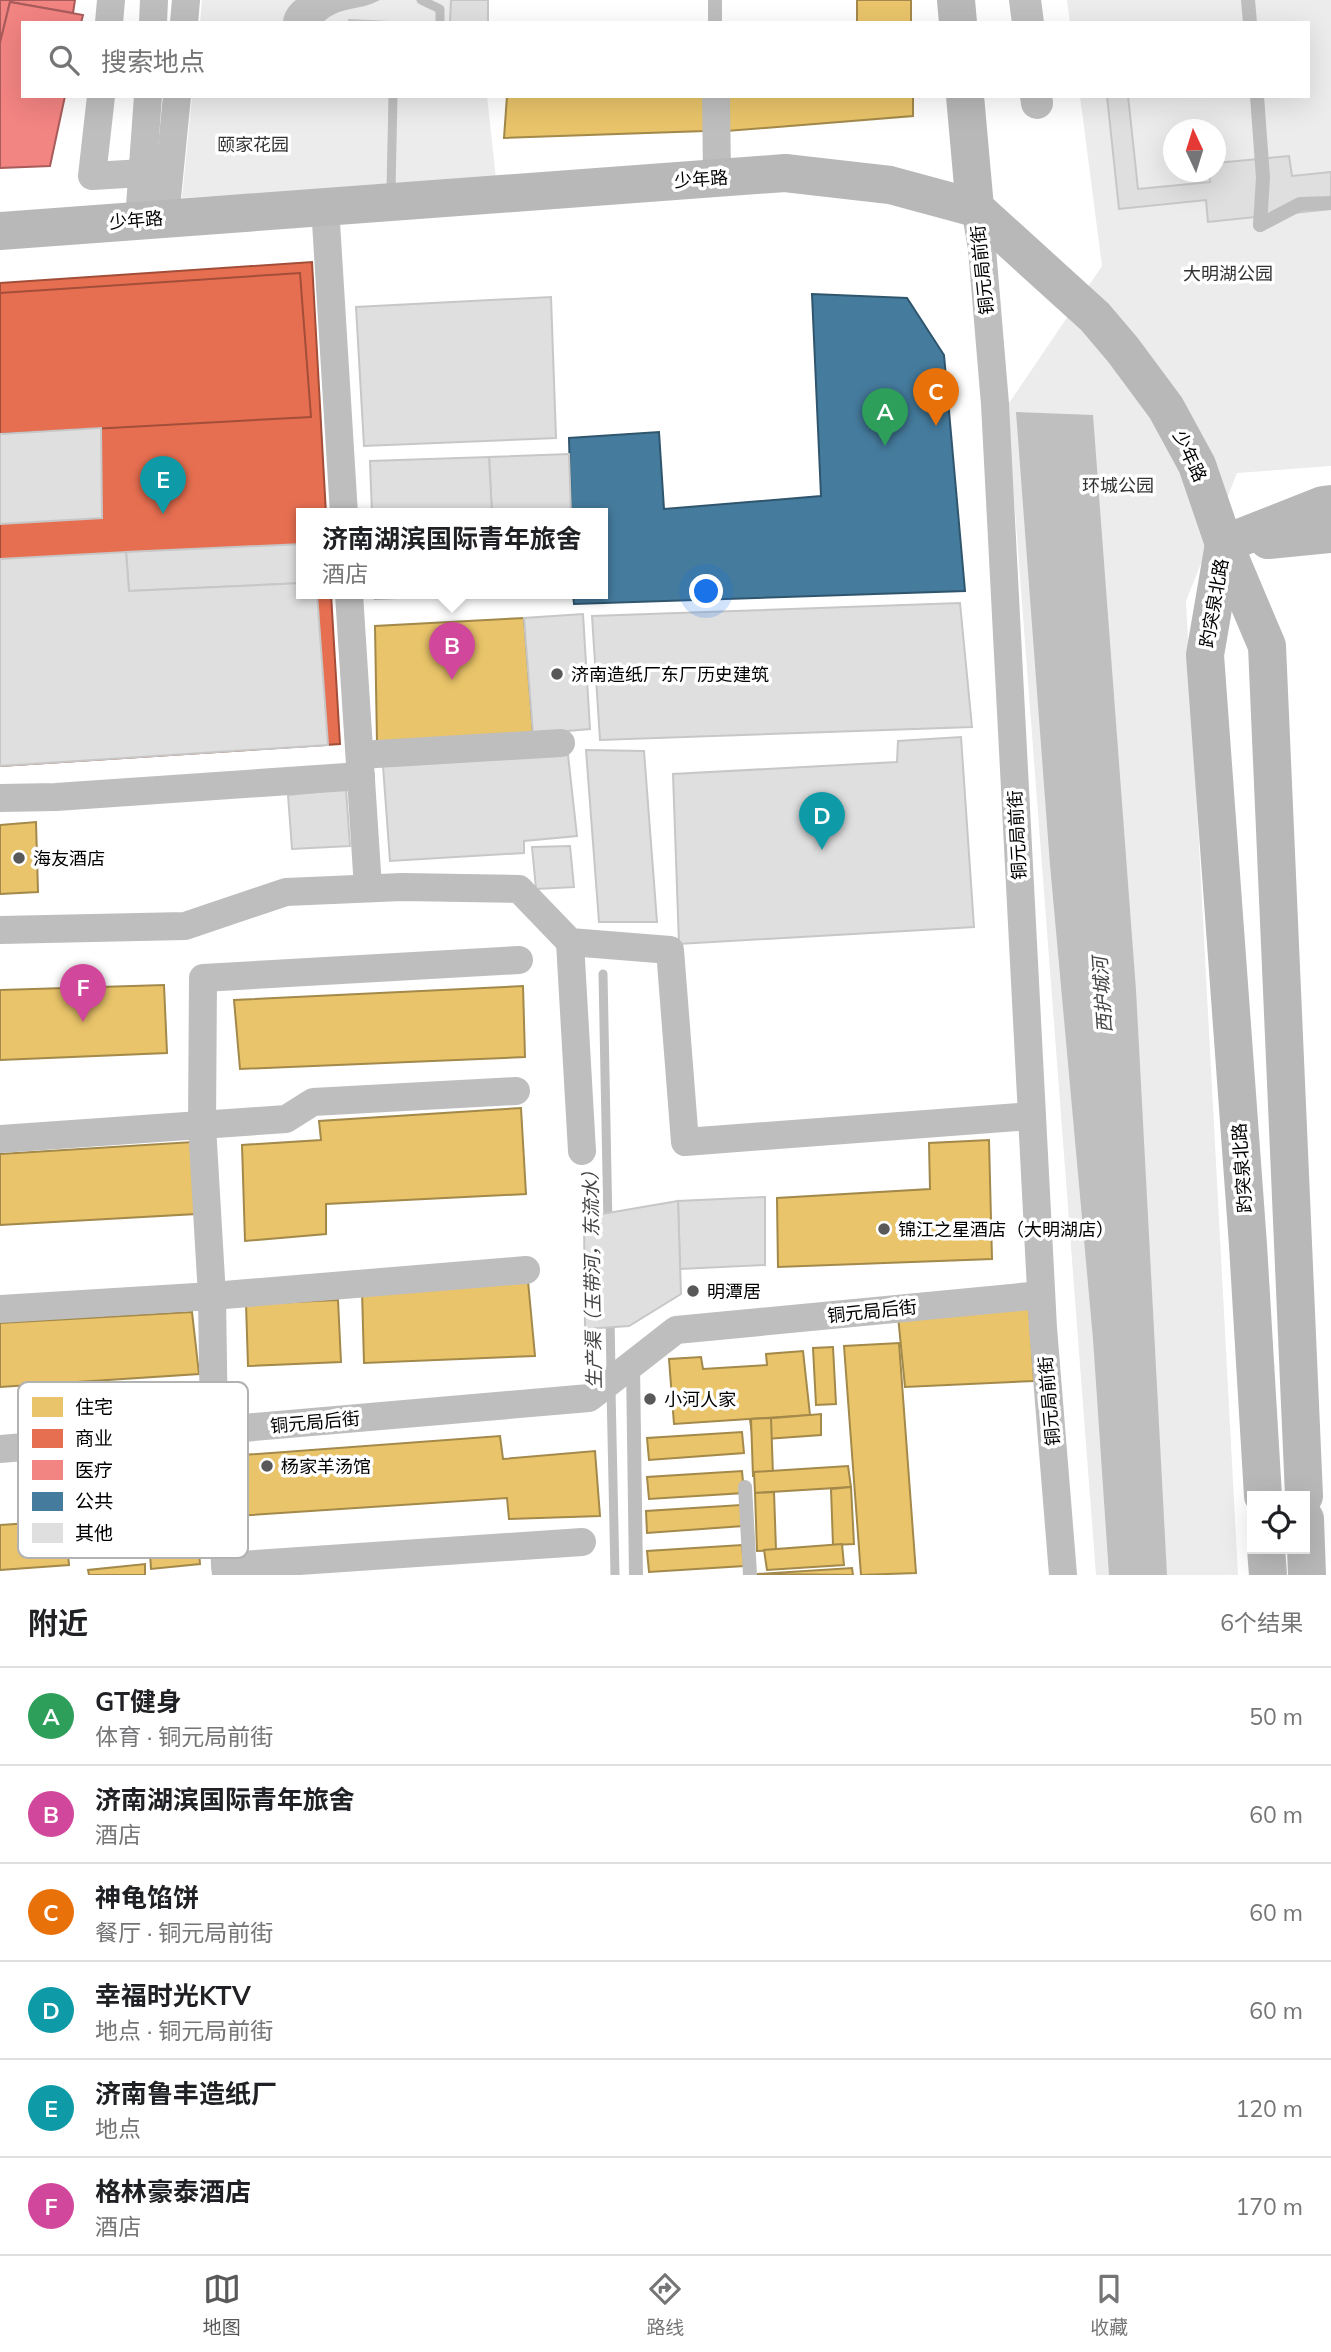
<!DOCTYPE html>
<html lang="zh">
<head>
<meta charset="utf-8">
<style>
  :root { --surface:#fff; --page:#f6f6f6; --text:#202124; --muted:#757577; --line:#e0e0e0; --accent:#595959 }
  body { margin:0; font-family:Mulish,"Noto Sans SC",sans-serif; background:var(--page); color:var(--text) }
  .controls { position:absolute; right:21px; bottom:21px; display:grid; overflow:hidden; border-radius:0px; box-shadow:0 7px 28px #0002 }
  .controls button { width:63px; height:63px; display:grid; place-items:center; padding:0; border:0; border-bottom:2px solid var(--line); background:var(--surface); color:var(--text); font:35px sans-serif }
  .compass { position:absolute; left:1163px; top:119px; width:63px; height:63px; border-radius:50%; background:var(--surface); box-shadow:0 7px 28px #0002; rotate:356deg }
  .you { position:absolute; left:707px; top:592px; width:24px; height:24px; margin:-18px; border:5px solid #fff; border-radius:50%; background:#1a73e8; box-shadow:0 0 0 10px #1a73e833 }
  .badge { display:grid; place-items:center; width:46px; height:46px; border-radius:50%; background:var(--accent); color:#fff; font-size:23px; font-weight:700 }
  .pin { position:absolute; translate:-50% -58px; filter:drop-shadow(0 2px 4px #0008) }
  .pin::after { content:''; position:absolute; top:37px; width:24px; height:21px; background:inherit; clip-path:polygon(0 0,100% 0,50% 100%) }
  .popup { position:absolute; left:296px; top:508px; width:312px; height:91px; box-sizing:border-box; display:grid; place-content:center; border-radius:0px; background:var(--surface); filter:drop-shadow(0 2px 5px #0005); font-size:23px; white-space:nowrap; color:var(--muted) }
  .popup b { font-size:26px; color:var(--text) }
  .popup::after { content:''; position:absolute; left:50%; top:100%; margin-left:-14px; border:14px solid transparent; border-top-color:var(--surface) }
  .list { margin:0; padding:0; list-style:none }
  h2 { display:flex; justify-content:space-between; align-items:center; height:91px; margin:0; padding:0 28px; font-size:30px }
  h2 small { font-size:23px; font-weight:400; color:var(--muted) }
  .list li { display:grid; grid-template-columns:46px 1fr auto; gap:21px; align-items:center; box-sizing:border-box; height:98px; padding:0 28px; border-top:2px solid var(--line) }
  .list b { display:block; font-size:26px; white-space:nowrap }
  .list p { margin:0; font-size:23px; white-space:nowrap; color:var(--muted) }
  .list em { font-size:23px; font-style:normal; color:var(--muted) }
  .icon { flex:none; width:38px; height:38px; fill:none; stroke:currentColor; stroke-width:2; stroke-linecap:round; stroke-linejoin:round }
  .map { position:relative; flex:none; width:1331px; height:1575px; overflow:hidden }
  .search { position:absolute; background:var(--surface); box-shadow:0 7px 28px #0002; left:21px; right:21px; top:21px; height:77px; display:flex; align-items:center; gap:18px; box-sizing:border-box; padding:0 24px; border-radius:0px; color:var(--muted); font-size:26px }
  .sheet { height:679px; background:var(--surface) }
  nav { display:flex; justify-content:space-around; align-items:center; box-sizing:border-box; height:98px; border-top:2px solid var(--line); background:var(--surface); font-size:19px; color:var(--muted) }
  nav a { display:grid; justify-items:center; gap:4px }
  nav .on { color:var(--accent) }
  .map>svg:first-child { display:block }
</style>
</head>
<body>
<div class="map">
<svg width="1331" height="1575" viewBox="0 0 1331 1575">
  <rect width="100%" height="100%" fill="#fff"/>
  <g fill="#ececec" fill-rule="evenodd">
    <polygon points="202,0 451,0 450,23 200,23"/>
    <path d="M1067 0H1331V466L1237 473 1186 601 1238 1575H1096L1007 406 1102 266 1080 96H1308V23H1070ZM1174 130H1216V172H1174Z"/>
    <polygon points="192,96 487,96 496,179 182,198"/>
  </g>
  <g fill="#bfbfbf">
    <path d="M296 0H380C357 12 341 5 322 23H283C283 14 289 5 296 0Z"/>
    <polygon points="1016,412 1093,415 1136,990 1167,1575 1109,1575 1093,1339 1050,865"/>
  </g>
  <g fill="#e9c46a" stroke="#a3894a" stroke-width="2">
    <rect x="857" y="0" width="54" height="23"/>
    <polygon points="507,96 704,96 705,131 504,138"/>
    <polygon points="726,96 913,96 913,116 727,131"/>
    <polygon points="524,618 533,734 377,744 375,626"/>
    <polygon points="36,822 38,892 0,894 0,825"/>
    <polygon points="164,985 167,1053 0,1060 0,990"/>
    <polygon points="523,986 525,1057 240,1069 234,1000"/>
    <polygon points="521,1108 526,1194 326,1204 326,1234 245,1241 242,1145 321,1140 319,1121"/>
    <polygon points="989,1140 992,1259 778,1267 777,1198 930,1189 929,1143"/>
    <polygon points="193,1142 196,1214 0,1225 0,1154"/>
    <polygon points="528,1281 535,1356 364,1363 362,1291"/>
    <polygon points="338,1300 341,1362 248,1366 246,1304"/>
    <polygon points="1029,1305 1034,1381 905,1387 898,1316"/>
    <polygon points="192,1312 199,1374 0,1387 0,1323"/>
    <polygon points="899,1343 916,1573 861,1575 844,1346"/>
    <polygon points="833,1347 836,1404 816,1405 813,1348"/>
    <polygon points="803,1351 810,1415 674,1424 669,1359 701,1357 703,1369 767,1365 766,1354"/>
    <polygon points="821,1414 821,1435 753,1440 750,1420"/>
    <polygon points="771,1418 773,1475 753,1476 751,1419"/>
    <polygon points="742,1432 744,1453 649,1460 647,1438"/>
    <polygon points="500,1436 503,1459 595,1451 600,1516 509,1519 507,1498 236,1516 230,1456"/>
    <polygon points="848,1466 851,1487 755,1493 754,1472"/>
    <polygon points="145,1471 150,1538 67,1543 69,1565 0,1570 0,1525 61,1521 56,1477"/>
    <polygon points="742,1471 744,1493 649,1499 647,1477"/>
    <polygon points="851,1487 854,1544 833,1545 831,1489"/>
    <polygon points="774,1492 776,1550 757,1551 755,1493"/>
    <polygon points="195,1500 200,1564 151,1569 147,1504"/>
    <polygon points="741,1505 743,1526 647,1533 646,1511"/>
    <polygon points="842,1544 844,1565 767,1570 764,1550"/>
    <polygon points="742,1545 744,1566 649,1572 647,1551"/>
    <polygon points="145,1564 145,1575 89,1575 88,1570"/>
    <polygon points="852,1568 853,1575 757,1574"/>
  </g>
  <g fill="#e76f51" stroke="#a24e39" stroke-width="2">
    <polygon points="312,262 326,514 302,514 302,594 331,594 340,744 0,766 0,283"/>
    <polygon points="300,273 311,417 0,434 0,293"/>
  </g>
  <g fill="#f28482" stroke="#a95c5b" stroke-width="2">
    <polygon points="0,0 75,0 73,13 10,2 0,43"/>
    <polygon points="10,2 83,15 81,23 23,23 23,96 65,96 50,166 0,168 0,43"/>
  </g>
  <polygon fill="#457b9d" stroke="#30566e" stroke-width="2" points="812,294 907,298 944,355 965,591 574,604 573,594 602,594 602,514 571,514 569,438 659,432 664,509 821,496"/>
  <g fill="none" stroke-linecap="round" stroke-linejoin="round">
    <g stroke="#bfbfbf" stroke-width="9">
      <polyline points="421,0 440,9 440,23"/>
      <polyline points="391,190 393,96"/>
      <polyline points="603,974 608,1225"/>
      <polyline points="610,1316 611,1375"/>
      <polyline points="611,1389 615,1575"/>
    </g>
    <g stroke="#bfbfbf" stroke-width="32">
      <polyline points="1025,0 1028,23"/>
      <polyline points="1036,96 1037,103"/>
    </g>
  </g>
  <g fill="#dfdfdf" stroke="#c7c7c7" stroke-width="2">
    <polygon points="451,0 488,0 488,23 450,23"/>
    <polygon points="349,20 410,23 349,23"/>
    <polygon points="1107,96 1128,96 1138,189 1210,182 1209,172 1216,172 1216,163 1289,156 1292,176 1331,172 1331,209 1208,222 1206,200 1119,209"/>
    <polygon points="551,297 556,438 364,446 356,307"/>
    <polygon points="101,428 102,518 0,524 0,434"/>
    <polygon points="569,454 571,514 492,514 489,457"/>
    <polygon points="489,457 492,514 372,514 370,461"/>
    <polygon points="302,544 302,583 129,591 126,552"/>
    <polygon points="126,552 129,591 302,583 302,594 317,594 328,745 0,766 0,559"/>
    <polygon points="375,594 493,594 375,599"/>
    <polygon points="960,603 972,727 600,740 592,616"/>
    <polygon points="583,614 590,729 533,734 524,618"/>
    <polygon points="961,737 974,927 679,944 673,774 897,762 898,741"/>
    <polygon points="586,750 644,751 657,922 599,922"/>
    <polygon points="568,755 577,836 524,841 524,853 390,861 383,766"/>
    <polygon points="346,789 350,846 292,849 288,795"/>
    <polygon points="570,846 574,887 536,889 532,847"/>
    <polygon points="765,1197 765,1265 680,1269 678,1201"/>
    <polygon points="678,1201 681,1294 629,1326 585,1329 584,1217"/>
  </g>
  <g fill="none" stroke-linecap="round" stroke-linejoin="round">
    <g stroke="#bebebe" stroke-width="14">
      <polyline points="715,0 715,23"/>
      <polyline points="1248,0 1250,23"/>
      <polyline points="1257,96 1263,178 1260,225"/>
      <polyline points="1260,225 1300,204 1331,203"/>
      <polyline points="633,1366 636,1575"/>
      <polyline points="745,1487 750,1575"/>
    </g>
    <g stroke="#bebebe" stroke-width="28">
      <polyline points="109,23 111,0"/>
      <polyline points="153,23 154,0"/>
      <polyline points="184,23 186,0"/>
      <polyline points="101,96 92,176 143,173"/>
      <polyline points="716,96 717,177"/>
      <polyline points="325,206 344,514"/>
      <polyline points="975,208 982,249 995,404 1043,1328 1063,1575"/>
      <polyline points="165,218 177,96"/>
      <polyline points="139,220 148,96"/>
      <polyline points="349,594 368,888"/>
      <polyline points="360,755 561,743"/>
      <polyline points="0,798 56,797 361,776"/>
      <polyline points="0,930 185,926 286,892 402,887 519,889 570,942 670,950 685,1142 1032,1116"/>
      <polyline points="570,942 582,1151"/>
      <polyline points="0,1139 286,1119 313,1102 516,1091"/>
      <polyline points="0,1309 212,1296 526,1270"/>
      <polyline points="0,1449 589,1398 676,1330 1041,1295"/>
      <polyline points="225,1566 582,1542"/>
      <polyline points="226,1575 214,1431 212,1296 202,1126 203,978 519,960"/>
    </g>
    <g stroke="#b8b8b8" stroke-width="38">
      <polyline points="956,0 958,23"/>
      <polyline points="965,96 975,208"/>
      <polyline points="0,231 785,173 890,185 975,208 1095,317 1123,350 1166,408 1197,465 1224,544 1267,646 1304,1496"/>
      <polyline points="1268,540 1331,534"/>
      <polyline points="1224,544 1205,655 1248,1245 1263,1496"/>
      <polyline points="1224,544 1323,505 1331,504"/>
      <polyline points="1305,1519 1307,1575"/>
      <polyline points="1266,1549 1268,1575"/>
    </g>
  </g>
  <g fill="#595959" stroke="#fff" stroke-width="2.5">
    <circle cx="557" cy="674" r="7"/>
    <circle cx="19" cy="858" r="7"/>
    <circle cx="884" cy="1229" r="7"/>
    <circle cx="693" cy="1291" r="7"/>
    <circle cx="650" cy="1399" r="7"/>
    <circle cx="267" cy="1466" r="7"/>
  </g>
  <g text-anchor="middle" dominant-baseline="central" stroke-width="7" stroke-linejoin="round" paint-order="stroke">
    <g font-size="18" fill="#333" stroke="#fff">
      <text x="253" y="144">颐家花园</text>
      <text x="1228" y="273">大明湖公园</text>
      <text x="1118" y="485">环城公园</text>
    </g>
    <g font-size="18" fill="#000" stroke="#fff">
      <text transform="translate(701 179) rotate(-4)">少年路</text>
      <text transform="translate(136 220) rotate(-5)">少年路</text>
      <text transform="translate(982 270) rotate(-96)">铜元局前街</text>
      <text transform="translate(1190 456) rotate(65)">少年路</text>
      <text transform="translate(1214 603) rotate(-80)">趵突泉北路</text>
      <text transform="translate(1017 835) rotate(-93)">铜元局前街</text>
      <text transform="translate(1242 1168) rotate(-94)">趵突泉北路</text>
      <text transform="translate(872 1311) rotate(-6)">铜元局后街</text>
      <text transform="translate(1049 1401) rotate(-95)">铜元局前街</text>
      <text transform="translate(315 1422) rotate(-5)">铜元局后街</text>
    </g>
    <g font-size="18" fill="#000" stroke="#fff" text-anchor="start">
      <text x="571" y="674">济南造纸厂东厂历史建筑</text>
      <text x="33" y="858">海友酒店</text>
      <text x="898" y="1229">锦江之星酒店（大明湖店）</text>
      <text x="707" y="1291">明潭居</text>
      <text x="664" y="1399">小河人家</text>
      <text x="281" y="1466">杨家羊汤馆</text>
    </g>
    <g font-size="19" font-style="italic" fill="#444" stroke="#fff">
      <text transform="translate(1102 995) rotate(-94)">西护城河</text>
      <text transform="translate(592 1275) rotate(-91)">生产渠（玉带河，东流水）</text>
    </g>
  </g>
  <rect x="18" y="1382" width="230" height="176" rx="10" fill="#fff" stroke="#b2b2b2" stroke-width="2"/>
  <rect x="32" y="1397" width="31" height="20" fill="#e9c46a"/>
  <rect x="32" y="1429" width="31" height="19" fill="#e76f51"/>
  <rect x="32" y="1460" width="31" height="20" fill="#f28482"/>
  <rect x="32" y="1492" width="31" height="19" fill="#457b9d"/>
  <rect x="32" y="1523" width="31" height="20" fill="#dfdfdf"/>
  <g font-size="19" fill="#000">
    <text x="75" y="1414">住宅</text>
    <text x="75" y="1445">商业</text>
    <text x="75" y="1477">医疗</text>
    <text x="75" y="1508">公共</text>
    <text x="75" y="1540">其他</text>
  </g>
</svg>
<div class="controls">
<button><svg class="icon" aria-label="locate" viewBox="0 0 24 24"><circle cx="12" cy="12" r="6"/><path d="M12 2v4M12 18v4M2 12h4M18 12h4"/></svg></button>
</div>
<svg class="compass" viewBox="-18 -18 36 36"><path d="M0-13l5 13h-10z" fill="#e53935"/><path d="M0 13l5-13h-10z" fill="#757577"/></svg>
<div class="you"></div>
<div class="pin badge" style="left:885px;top:446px;background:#2e9e5b">A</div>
<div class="pin badge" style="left:452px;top:680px;background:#d1479c">B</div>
<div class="popup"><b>济南湖滨国际青年旅舍</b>酒店</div>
<div class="pin badge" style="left:936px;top:426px;background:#e8710a">C</div>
<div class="pin badge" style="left:822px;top:850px;background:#0f9aa8">D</div>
<div class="pin badge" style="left:163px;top:514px;background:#0f9aa8">E</div>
<div class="pin badge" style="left:83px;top:1022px;background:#d1479c">F</div>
<div class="search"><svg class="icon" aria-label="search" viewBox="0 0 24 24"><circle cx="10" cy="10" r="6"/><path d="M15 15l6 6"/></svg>搜索地点</div>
</div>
<section class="sheet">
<h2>附近<small>6个结果</small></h2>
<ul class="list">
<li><span class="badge" style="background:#2e9e5b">A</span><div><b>GT健身</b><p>体育 · 铜元局前街</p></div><em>50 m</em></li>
<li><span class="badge" style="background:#d1479c">B</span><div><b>济南湖滨国际青年旅舍</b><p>酒店</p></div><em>60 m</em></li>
<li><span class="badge" style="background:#e8710a">C</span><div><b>神龟馅饼</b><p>餐厅 · 铜元局前街</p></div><em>60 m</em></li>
<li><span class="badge" style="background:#0f9aa8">D</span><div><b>幸福时光KTV</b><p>地点 · 铜元局前街</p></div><em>60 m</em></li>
<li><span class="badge" style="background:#0f9aa8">E</span><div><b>济南鲁丰造纸厂</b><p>地点</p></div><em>120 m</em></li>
<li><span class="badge" style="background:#d1479c">F</span><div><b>格林豪泰酒店</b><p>酒店</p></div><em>170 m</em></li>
</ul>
</section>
<nav>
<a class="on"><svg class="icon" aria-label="map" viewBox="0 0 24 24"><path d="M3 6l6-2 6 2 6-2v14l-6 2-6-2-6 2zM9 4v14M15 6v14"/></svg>地图</a>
<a><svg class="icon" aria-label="directions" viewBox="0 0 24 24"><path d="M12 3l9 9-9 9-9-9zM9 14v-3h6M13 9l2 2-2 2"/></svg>路线</a>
<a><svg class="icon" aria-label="saved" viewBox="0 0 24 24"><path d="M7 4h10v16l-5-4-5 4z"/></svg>收藏</a>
</nav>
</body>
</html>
